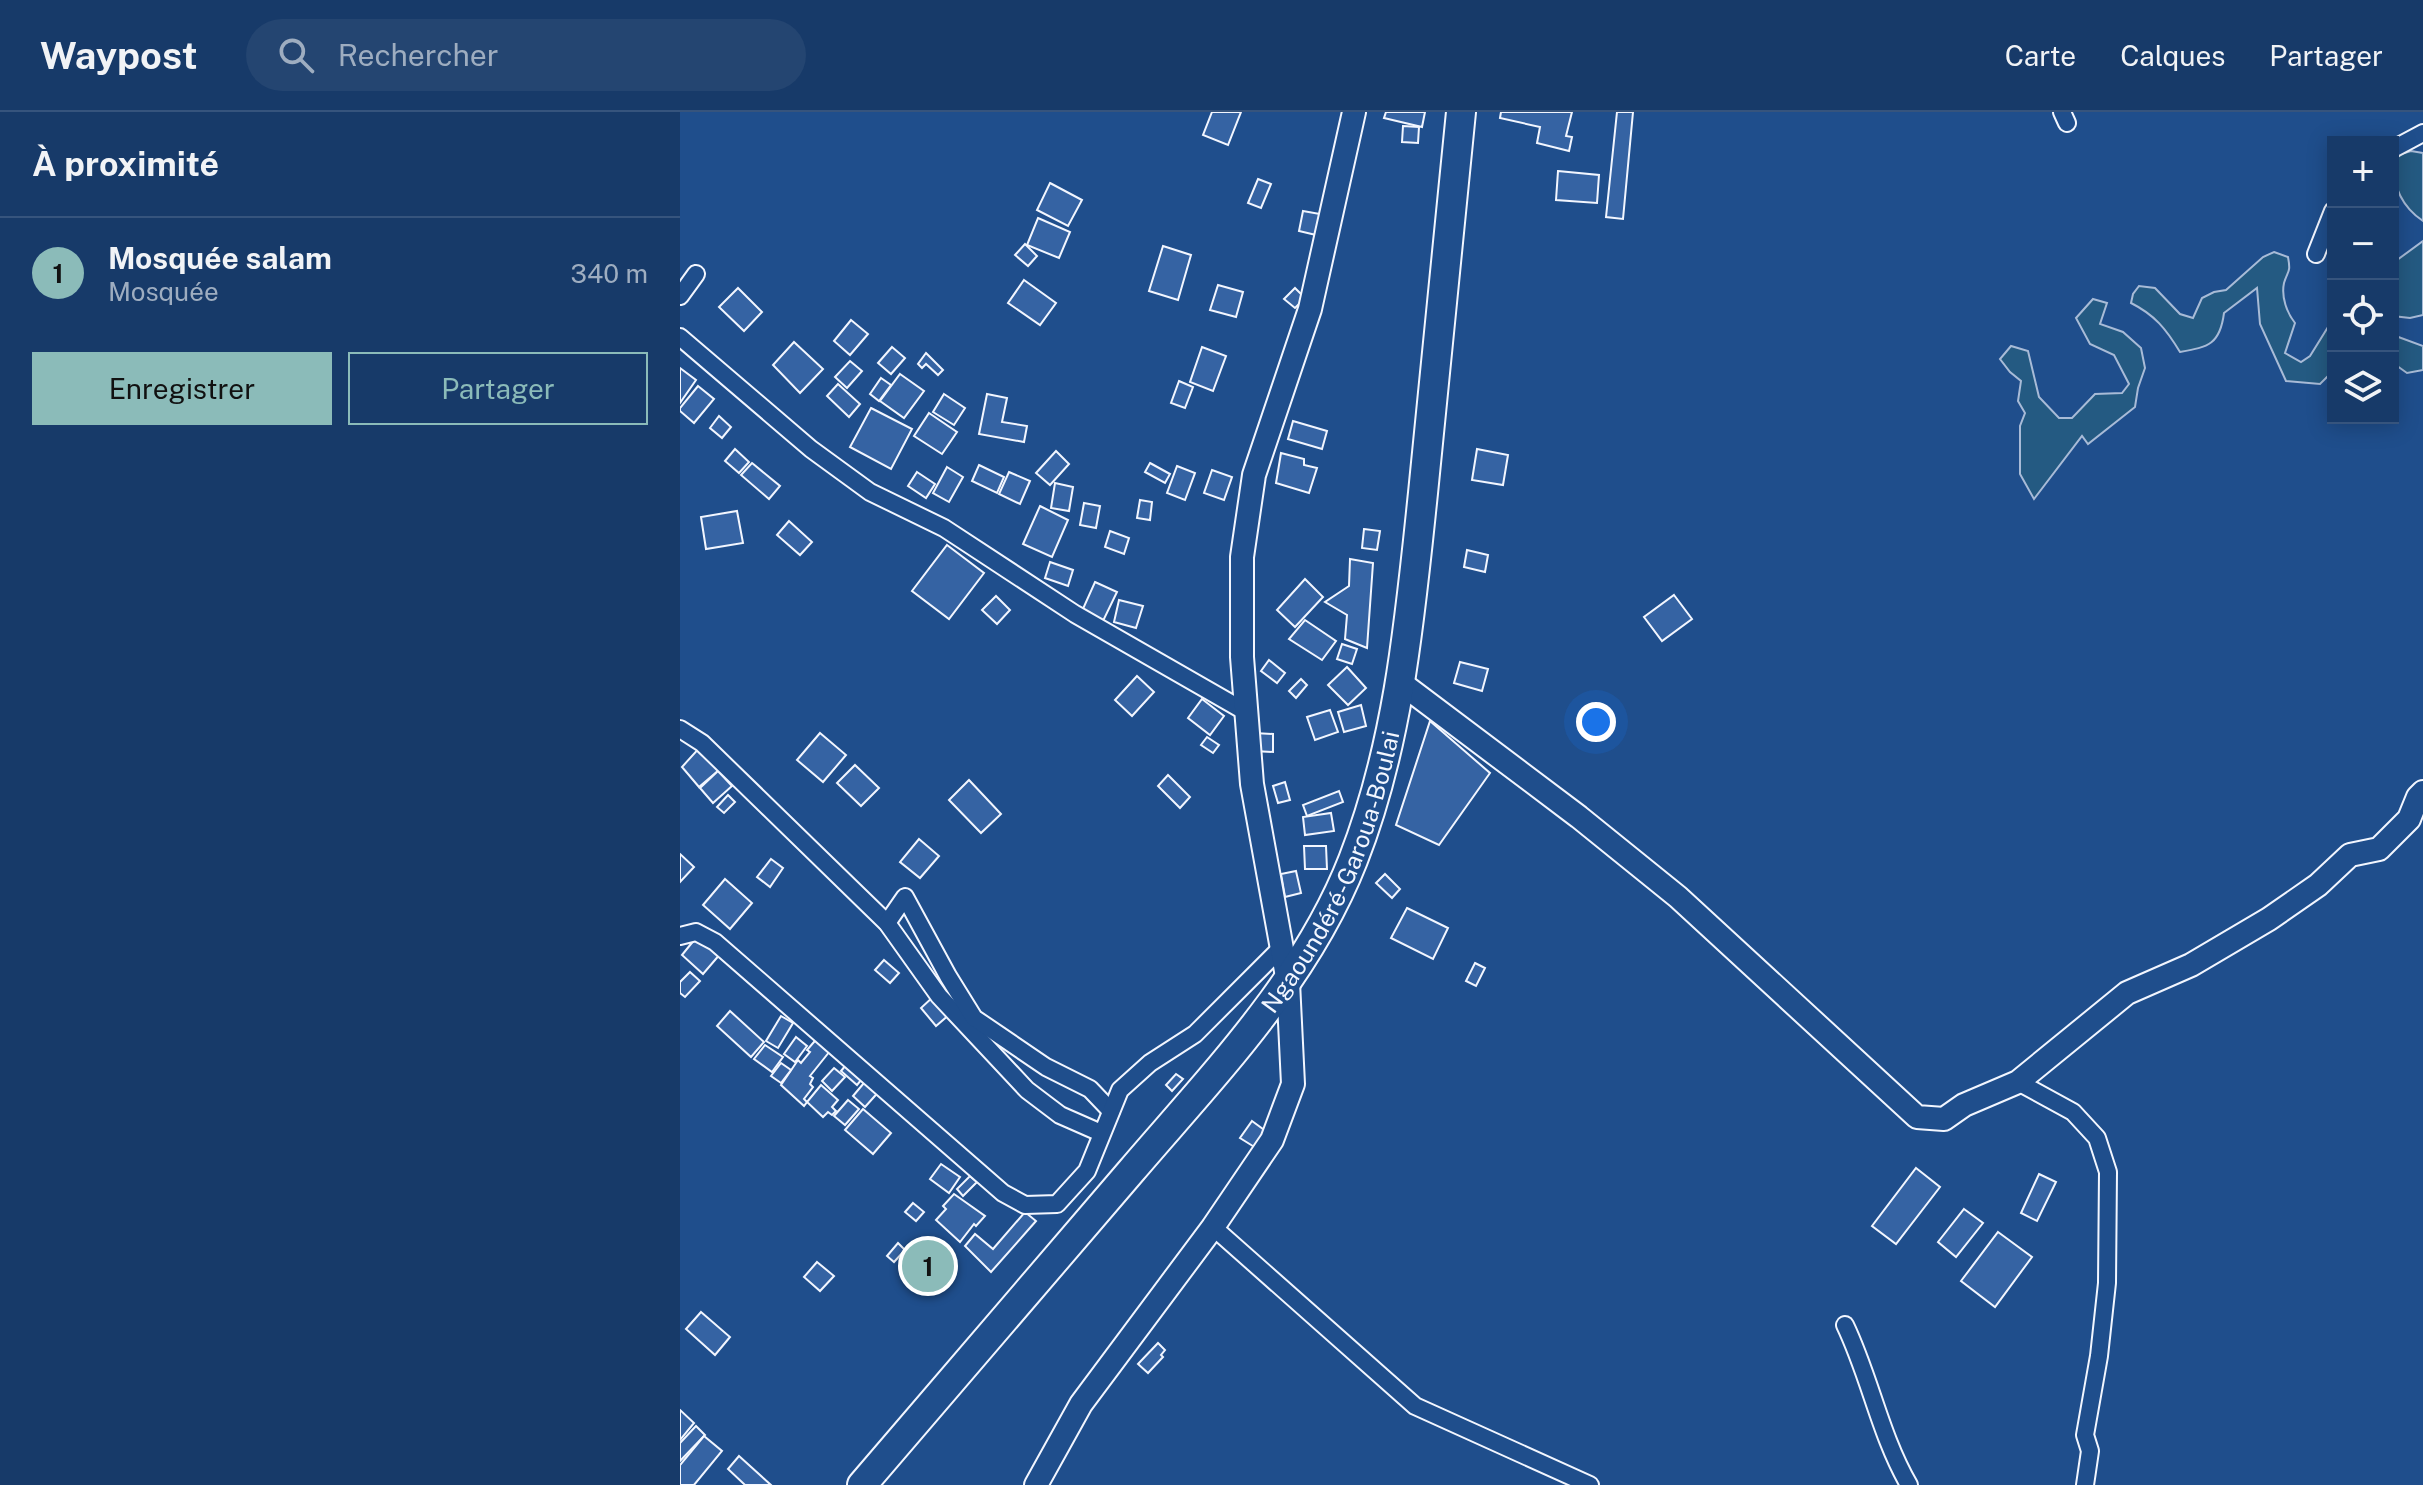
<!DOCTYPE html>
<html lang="fr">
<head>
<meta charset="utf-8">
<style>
  :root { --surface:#173a69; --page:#244571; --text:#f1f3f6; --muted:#9eadc0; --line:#36547d; --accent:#8bbbb9 }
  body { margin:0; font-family:"Public Sans",sans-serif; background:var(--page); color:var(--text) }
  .controls { position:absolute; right:24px; top:24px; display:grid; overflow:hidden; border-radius:0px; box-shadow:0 4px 20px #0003 }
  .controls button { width:72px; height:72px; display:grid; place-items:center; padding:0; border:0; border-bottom:2px solid var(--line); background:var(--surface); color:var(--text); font:40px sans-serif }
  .you { position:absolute; left:916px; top:610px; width:28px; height:28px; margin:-20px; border:6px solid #fff; border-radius:50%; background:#1a73e8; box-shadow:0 0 0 12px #1a73e833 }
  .badge { display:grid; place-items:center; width:52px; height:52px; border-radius:50%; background:var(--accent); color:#111; font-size:26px; font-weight:700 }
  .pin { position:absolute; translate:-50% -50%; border:4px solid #fff; box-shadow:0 2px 8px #0006 }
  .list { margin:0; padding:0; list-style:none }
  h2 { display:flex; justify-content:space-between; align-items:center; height:104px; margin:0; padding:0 32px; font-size:34px }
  h2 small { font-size:26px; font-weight:400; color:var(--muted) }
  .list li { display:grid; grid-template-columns:52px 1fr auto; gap:24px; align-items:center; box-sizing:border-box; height:112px; padding:0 32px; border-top:2px solid var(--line) }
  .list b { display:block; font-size:30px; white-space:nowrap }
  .list p { margin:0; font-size:26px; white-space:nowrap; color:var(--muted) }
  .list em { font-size:26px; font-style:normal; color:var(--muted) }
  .actions { display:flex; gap:16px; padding:24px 32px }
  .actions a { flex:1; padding:18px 0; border:2px solid var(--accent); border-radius:0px; text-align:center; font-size:28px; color:var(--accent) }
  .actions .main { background:var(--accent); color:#111 }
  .icon { flex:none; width:44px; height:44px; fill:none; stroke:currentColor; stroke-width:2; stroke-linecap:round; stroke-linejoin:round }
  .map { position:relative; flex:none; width:1743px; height:1373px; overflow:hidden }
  header { display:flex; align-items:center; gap:48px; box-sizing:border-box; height:112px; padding:0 40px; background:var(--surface); border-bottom:2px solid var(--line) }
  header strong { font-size:38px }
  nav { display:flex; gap:44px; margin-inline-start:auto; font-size:28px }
  .search { width:560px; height:72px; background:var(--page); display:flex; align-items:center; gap:20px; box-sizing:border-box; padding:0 28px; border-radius:44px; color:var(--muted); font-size:30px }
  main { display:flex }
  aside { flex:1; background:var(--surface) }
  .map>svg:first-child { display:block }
</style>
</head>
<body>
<header>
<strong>Waypost</strong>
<div class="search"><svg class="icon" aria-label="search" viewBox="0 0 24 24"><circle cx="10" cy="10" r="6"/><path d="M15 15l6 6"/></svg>Rechercher</div>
<nav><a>Carte</a><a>Calques</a><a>Partager</a></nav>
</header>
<main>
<aside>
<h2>À proximité<small></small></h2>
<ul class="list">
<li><span class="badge">1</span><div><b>Mosquée salam</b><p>Mosquée</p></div><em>340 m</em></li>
</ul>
<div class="actions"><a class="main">Enregistrer</a><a>Partager</a></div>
</aside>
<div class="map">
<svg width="1743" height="1373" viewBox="0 0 1743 1373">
  <rect width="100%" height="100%" fill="#1f4e8c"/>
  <g fill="#245a82" stroke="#a8bbd7" stroke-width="2">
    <path d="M1731 39 1743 41V109C1722 95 1713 75 1713 50L1721 42Z"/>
    <polygon points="1743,129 1743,203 1730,206 1713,204 1713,151"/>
    <path d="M1594 140 1608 145C1611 161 1608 158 1604 171 1601 185 1607 201 1615 211L1605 241 1621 250 1630 244 1653 207V259L1640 272 1606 269 1580 212 1577 176 1544 201C1540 232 1529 235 1500 240 1486 217 1475 203 1451 191L1453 182 1459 174 1475 176 1500 202 1513 206 1522 186 1534 180 1546 178 1583 145Z"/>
    <polygon points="1413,187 1427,191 1420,212 1443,220 1461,236 1465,256 1458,276 1455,295 1408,332 1402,324 1354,387 1340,362 1340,314 1345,301 1338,289 1341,269 1330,260 1320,247 1331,234 1348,239 1359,285 1379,306 1392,306 1415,282 1442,281 1449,272 1434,243 1410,232 1396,206"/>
    <polygon points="1713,223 1743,234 1743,258 1727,261 1713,251"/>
  </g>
  <g fill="#3563a3" stroke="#f2f6ff" stroke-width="2">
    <polygon points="532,0 561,0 548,33 523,23"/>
    <polygon points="706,0 745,0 742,15 704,6"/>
    <polygon points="821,0 892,0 886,24 892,25 889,39 857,31 860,15 820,6"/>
    <polygon points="937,0 953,0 943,107 926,105"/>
    <polygon points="723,14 739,15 738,31 722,30"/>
    <polygon points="878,59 919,63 917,91 876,88"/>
    <polygon points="578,67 591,72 581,96 568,91"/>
    <polygon points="370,71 402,88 388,114 357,98"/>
    <polygon points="623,99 640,102 636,123 619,119"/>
    <polygon points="358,106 390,120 379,146 347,133"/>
    <polygon points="345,132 357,144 348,154 335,143"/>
    <polygon points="483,134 511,143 498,188 469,179"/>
    <polygon points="344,168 376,191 360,213 328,191"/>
    <polygon points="538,173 563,180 556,205 530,198"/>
    <polygon points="58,176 82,200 64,219 39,195"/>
    <polygon points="615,176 625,186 615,196 604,187"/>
    <polygon points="171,208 188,222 170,243 154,229"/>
    <polygon points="114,230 143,257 120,281 93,253"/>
    <polygon points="212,235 225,246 211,262 198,251"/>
    <polygon points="522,235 546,244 533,279 510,270"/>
    <polygon points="246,241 263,258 258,263 246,252 242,256 238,252"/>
    <polygon points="170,249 182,259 167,276 155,265"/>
    <polygon points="0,256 16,268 0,291"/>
    <polygon points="220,262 244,279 224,306 200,289"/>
    <polygon points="201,266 211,273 199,289 190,282"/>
    <polygon points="499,269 513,275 505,296 491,291"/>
    <polygon points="158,272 180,292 169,305 147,284"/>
    <polygon points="18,274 34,287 14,311 0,299 0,296"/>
    <polygon points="264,282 285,296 274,313 253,300"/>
    <polygon points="307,282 327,286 322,310 347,314 344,330 299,322"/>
    <polygon points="191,296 232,317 211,357 170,335"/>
    <polygon points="249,301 277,320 262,342 234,324"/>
    <polygon points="39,304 51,315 42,326 30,316"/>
    <polygon points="613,309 647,319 642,337 608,327"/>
    <polygon points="55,337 69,350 59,361 45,349"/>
    <polygon points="797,337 828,343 823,373 792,368"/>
    <polygon points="376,339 389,352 370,373 356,361"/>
    <polygon points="601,341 624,347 624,353 637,356 629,381 596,371"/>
    <polygon points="72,351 100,374 89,387 61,363"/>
    <polygon points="470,351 490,362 485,371 465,360"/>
    <polygon points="299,353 324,365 317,381 292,369"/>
    <polygon points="497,354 515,361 505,388 487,381"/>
    <polygon points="267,355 283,365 269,390 253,381"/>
    <polygon points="532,358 552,365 544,388 524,381"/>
    <polygon points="237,360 255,372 246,386 228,374"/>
    <polygon points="329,360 350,369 340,392 319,382"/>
    <polygon points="375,371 393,375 389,399 371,396"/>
    <polygon points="460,388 472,390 470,408 457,406"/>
    <polygon points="404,391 420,394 416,416 400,413"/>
    <polygon points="360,394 388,408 372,445 343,432"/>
    <polygon points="57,399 63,431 26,437 21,405"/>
    <polygon points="109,409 132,430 120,443 97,423"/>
    <polygon points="684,417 700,419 697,438 682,436"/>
    <polygon points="430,419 449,426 444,442 425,435"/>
    <polygon points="267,433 304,461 269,507 232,479"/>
    <polygon points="787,438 808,443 805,460 784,455"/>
    <polygon points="670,447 693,451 687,536 665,527 667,503 645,490 669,474"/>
    <polygon points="370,450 393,458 388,474 365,466"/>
    <polygon points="625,467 643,485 615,515 597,498"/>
    <polygon points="415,470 437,480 423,509 402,499"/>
    <polygon points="994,483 1012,507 982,529 964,505"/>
    <polygon points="316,484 330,498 317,512 302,498"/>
    <polygon points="439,488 463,494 456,516 434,510"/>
    <polygon points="625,508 656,529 642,548 609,527"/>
    <polygon points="662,532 677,537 672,552 657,547"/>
    <polygon points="589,548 605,561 597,571 581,559"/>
    <polygon points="780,550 808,557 802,579 774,571"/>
    <polygon points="667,555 686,576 668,593 648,573"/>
    <polygon points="457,564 474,580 452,604 435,588"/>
    <polygon points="621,567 627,573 616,586 609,579"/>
    <polygon points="522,587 544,604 530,623 508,606"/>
    <polygon points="681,593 686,614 664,620 658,600"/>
    <polygon points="650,598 658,620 635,628 627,605"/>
    <polygon points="750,609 810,661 759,733 716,713"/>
    <polygon points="140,621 166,643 143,670 117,648"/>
    <polygon points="574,621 593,622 593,640 574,639"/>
    <polygon points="527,625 539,633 533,641 521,633"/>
    <polygon points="21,634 39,658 19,675 2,655"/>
    <polygon points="175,653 199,676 181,694 157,671"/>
    <polygon points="38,659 52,674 33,691 20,676"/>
    <polygon points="488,663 510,685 500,696 478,674"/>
    <polygon points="289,668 321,702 301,721 269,688"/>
    <polygon points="605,670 610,688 598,691 593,674"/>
    <polygon points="659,679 663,690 627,704 623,693"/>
    <polygon points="48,683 55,690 44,701 37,695"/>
    <polygon points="651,701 654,719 625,723 623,705"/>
    <polygon points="239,727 259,744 240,766 220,750"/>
    <polygon points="624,734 646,734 647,757 625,757"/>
    <polygon points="0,742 14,755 0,770"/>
    <polygon points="91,747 103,756 90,775 77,765"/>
    <polygon points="616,759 621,781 605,785 601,762"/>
    <polygon points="705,762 720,777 712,786 696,771"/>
    <polygon points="45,767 72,791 50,817 23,793"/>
    <polygon points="727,796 768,816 753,847 711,826"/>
    <polygon points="19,822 41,841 23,862 2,843"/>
    <polygon points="204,848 219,861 210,871 195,858"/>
    <polygon points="795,851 805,856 796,874 786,869"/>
    <polygon points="10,860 20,869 5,885 0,881 0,870"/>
    <polygon points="254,884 270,902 256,914 241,896"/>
    <polygon points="50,899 84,930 71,945 37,914"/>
    <polygon points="101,904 113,911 98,936 86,929"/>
    <polygon points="140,923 154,934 130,964 133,966 130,972 133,975 124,987 127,990 124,994 101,973 118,948 121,951 130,940 127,938"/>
    <polygon points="116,925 127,934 115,950 104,942"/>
    <polygon points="85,933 103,945 92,960 74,947"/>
    <polygon points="170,948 186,962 177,973 161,959"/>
    <polygon points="101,951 111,958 101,971 91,964"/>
    <polygon points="154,956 165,965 152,979 142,969"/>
    <polygon points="496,962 503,967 492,979 486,973"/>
    <polygon points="189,965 202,976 185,995 173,984"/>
    <polygon points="141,973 158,988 152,995 156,999 152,1003 148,1000 143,1005 127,990"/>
    <polygon points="168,988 179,997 165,1013 154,1004"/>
    <polygon points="183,997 211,1021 193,1042 165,1018"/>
    <polygon points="572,1009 587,1020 576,1036 560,1026"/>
    <polygon points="261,1052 280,1065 269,1081 250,1067"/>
    <polygon points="1236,1056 1260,1075 1216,1132 1192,1114"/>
    <polygon points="1359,1062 1376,1070 1357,1109 1341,1101"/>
    <polygon points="290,1064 297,1070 283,1084 277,1077"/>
    <polygon points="274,1082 305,1104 296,1114 294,1112 280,1130 256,1108 266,1097 263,1094"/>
    <polygon points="233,1091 244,1100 236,1109 225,1100"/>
    <polygon points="1284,1097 1303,1111 1276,1145 1258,1130"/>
    <polygon points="345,1100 356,1109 311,1160 285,1134 295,1122 313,1137"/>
    <polygon points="1318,1120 1352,1145 1315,1195 1281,1169"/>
    <circle cx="253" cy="1149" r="19"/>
    <polygon points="218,1131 225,1138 214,1150 207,1144"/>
    <polygon points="137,1150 154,1164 140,1179 124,1165"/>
    <polygon points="21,1200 50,1225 35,1243 6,1217"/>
    <polygon points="478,1231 485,1238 481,1243 483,1245 468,1261 458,1252"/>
    <polygon points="0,1298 14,1311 0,1328"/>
    <polygon points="16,1314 25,1323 0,1349 0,1331"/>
    <polygon points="24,1324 42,1339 14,1373 0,1373 0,1353"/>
    <polygon points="59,1344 91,1373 65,1373 48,1357"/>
  </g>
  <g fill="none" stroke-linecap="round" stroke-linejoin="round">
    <defs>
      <g id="street">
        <polyline points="1382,0 1387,11"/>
        <polyline points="1713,37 1743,21"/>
        <polyline points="1636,142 1653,99"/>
        <polyline points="0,184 16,162"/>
        <polyline points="0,225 131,337 190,380 264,416 395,502 566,600"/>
        <polyline points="0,617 22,631 207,811 259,884 347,978 380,1003 421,1021"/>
        <polyline points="207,811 225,785 268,864 294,906 366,955 410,977 431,999"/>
        <polyline points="0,824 16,820 35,830 323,1081 345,1093 377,1092 407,1059 440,978 470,951 515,922 602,835"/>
        <polyline points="1338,970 1393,1000 1417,1026 1428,1060 1427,1171 1419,1244 1405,1323 1410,1339 1405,1373"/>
        <polyline points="533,1115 735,1294 910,1373"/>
        <path d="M1165 1213C1190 1265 1200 1323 1229 1373"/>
      </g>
      <g id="secondary">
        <polyline points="721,571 899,705 998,785 1237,1005 1264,1007 1284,993 1338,970 1447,881 1511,853 1589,807 1638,773 1670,743 1699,737 1729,707 1738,685 1743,680"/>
        <polyline points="356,1373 401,1292 533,1115 592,1028 613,972 608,870 572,672 562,545 562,445 574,363 630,197 674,0"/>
      </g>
      <g id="highway">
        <path id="s1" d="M182 1373C272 1268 362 1163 452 1058 534 962 626 868 673 748 719 631 730 505 743 381 756 254 768 127 781 0"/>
      </g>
    </defs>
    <use href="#street" stroke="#f2f6ff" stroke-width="20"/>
    <use href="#secondary" stroke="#f2f6ff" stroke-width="26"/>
    <use href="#highway" stroke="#f2f6ff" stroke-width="32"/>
    <use href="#street" stroke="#1f4e8c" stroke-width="16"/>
    <use href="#secondary" stroke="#1f4e8c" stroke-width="22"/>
    <use href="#highway" stroke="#1f4e8c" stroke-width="28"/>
  </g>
  <g text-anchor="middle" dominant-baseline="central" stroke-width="6" stroke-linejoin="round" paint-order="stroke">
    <g font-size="24" fill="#f2f6ff" stroke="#1f4e8c">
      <text stroke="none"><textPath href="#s1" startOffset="778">Ngaoundéré-Garoua-Boulai</textPath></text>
    </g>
  </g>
</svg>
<div class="controls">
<button>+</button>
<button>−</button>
<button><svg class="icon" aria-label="locate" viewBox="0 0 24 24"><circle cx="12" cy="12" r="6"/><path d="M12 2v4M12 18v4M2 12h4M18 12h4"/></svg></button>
<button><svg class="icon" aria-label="layers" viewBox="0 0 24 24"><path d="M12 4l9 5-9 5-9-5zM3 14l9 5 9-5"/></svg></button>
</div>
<div class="you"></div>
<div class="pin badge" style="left:248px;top:1154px">1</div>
</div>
</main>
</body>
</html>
